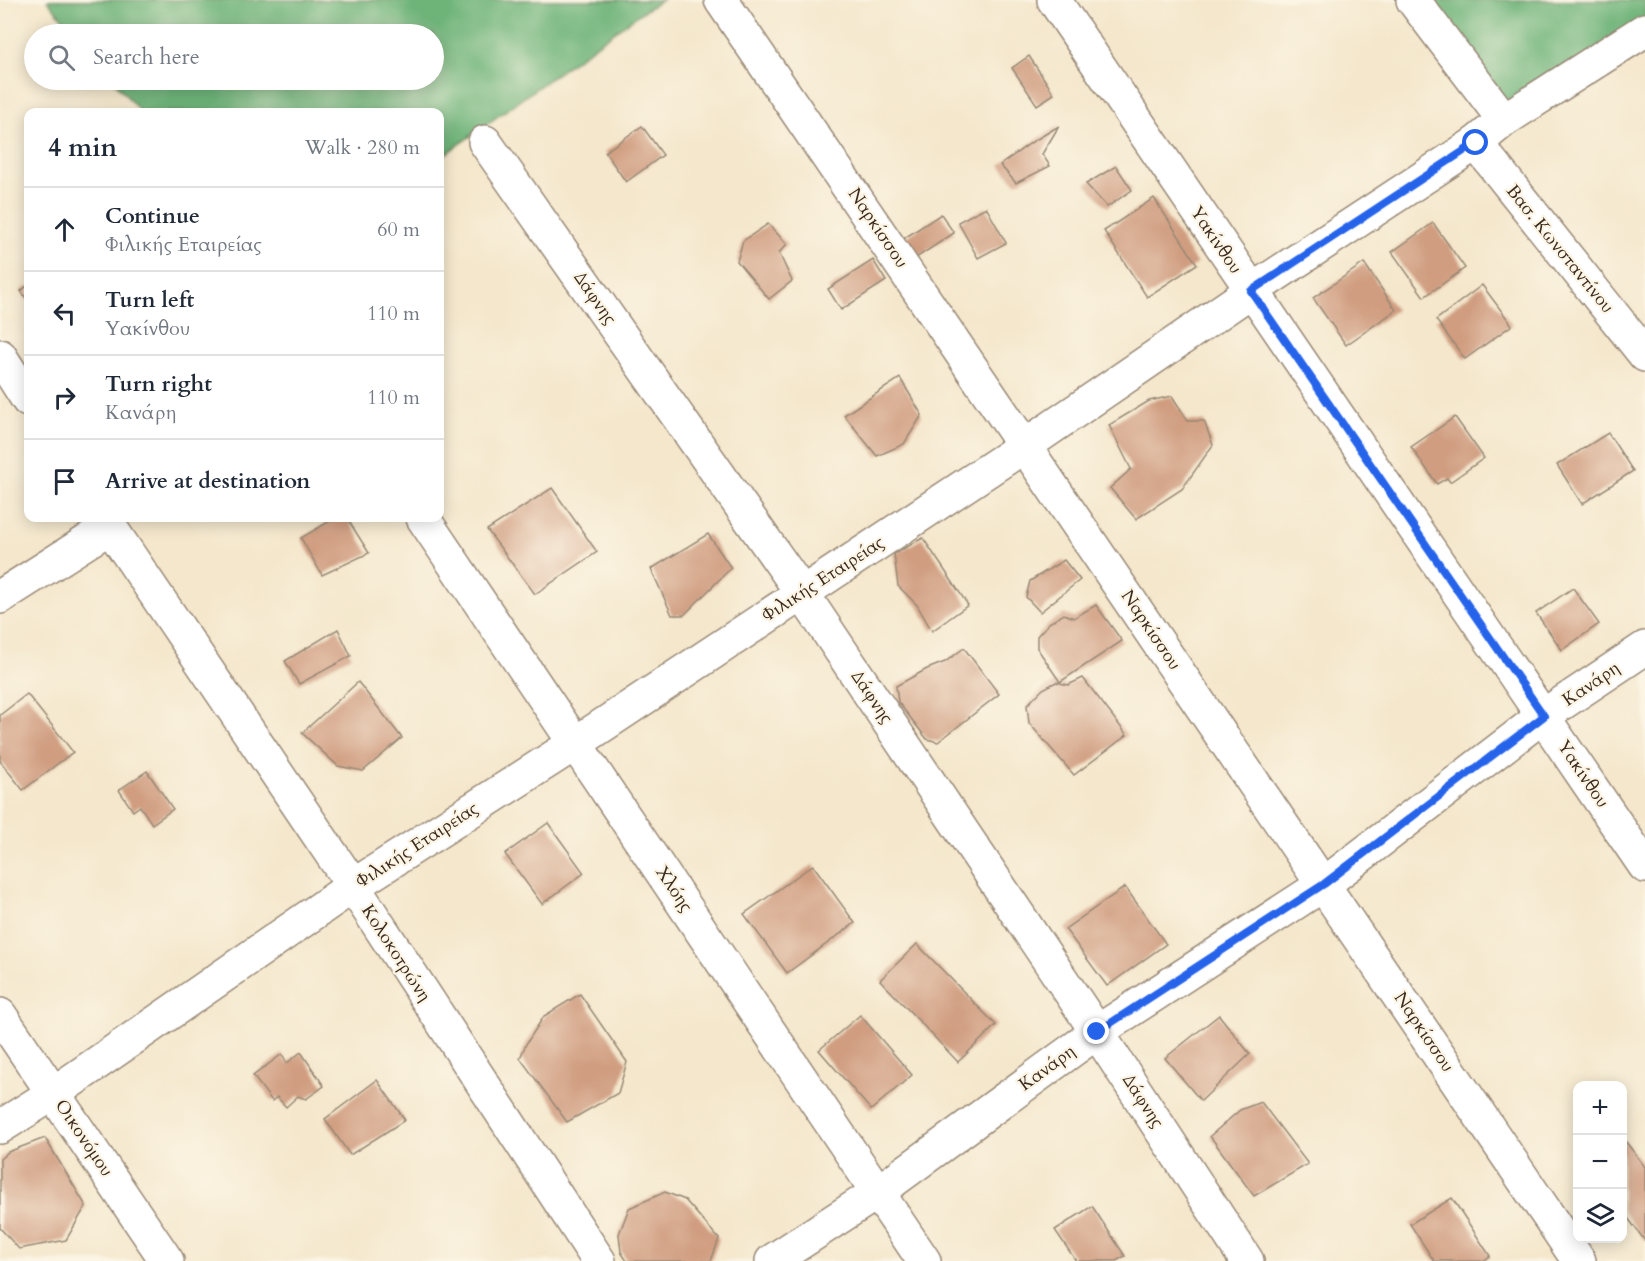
<!DOCTYPE html>
<html lang="en">
<head>
<meta charset="utf-8">
<style>
  :root { --surface:#fff; --page:#f2f2f3; --text:#1f2937; --muted:#747a83; --line:#e0e1e3 }
  body { margin:0; font-family:Cardo,serif; background:var(--page); color:var(--text) }
  .controls { position:absolute; right:18px; bottom:18px; display:grid; overflow:hidden; border-radius:12px; box-shadow:0 3px 15px #0003 }
  .controls button { width:54px; height:54px; display:grid; place-items:center; padding:0; border:0; border-bottom:2px solid var(--line); background:var(--surface); color:var(--text); font:30px sans-serif }
  .stop { position:absolute; width:18px; height:18px; margin:-14px; border:4px solid #2563eb; border-radius:50%; background:#fff }
  .stop.end { background:#2563eb; border-color:#fff; box-shadow:0 2px 6px #0008 }
  .list { margin:0; padding:0; list-style:none }
  h2 { display:flex; justify-content:space-between; align-items:center; height:78px; margin:0; padding:0 24px; font-size:26px }
  h2 small { font-size:20px; font-weight:400; color:var(--muted) }
  .list li { display:grid; grid-template-columns:39px 1fr auto; gap:18px; align-items:center; box-sizing:border-box; height:84px; padding:0 24px; border-top:2px solid var(--line) }
  .list b { display:block; font-size:22px; white-space:nowrap }
  .list p { margin:0; font-size:20px; white-space:nowrap; color:var(--muted) }
  .list em { font-size:20px; font-style:normal; color:var(--muted) }
  .icon { flex:none; width:33px; height:33px; fill:none; stroke:currentColor; stroke-width:2; stroke-linecap:round; stroke-linejoin:round }
  .map { position:relative; flex:none; width:1645px; height:1261px; overflow:hidden }
  .search { position:absolute; background:var(--surface); box-shadow:0 3px 15px #0003; left:24px; top:24px; width:420px; height:66px; display:flex; align-items:center; gap:15px; box-sizing:border-box; padding:0 21px; border-radius:33px; color:var(--muted); font-size:22px }
  .panel { position:absolute; background:var(--surface); box-shadow:0 3px 15px #0003; left:24px; top:108px; width:420px; height:414px; border-radius:12px }
  .map>svg:first-child { display:block }
</style>
</head>
<body>
<div class="map">
<svg width="1645" height="1261" viewBox="0 0 1645 1261">
  <rect width="100%" height="100%" fill="#fcf5e5"/>
  <filter id="ink" filterUnits="userSpaceOnUse"><feTurbulence type="fractalNoise" baseFrequency=".0167" numOctaves="2"/><feDisplacementMap in="SourceGraphic" scale="12" xChannelSelector="R" yChannelSelector="G"/><feConvolveMatrix kernelMatrix="1 2 1 2 8 2 1 2 1" color-interpolation-filters="sRGB"/></filter>
  <filter id="wash" filterUnits="userSpaceOnUse"><feTurbulence type="fractalNoise" baseFrequency=".008" numOctaves="4" result="noise"/><feDisplacementMap in="SourceGraphic" scale="24" xChannelSelector="R" yChannelSelector="G"/><feGaussianBlur stdDeviation="1.35" result="paint"/><feColorMatrix in="noise" values="0 0 0 0 0 0 0 0 0 0 0 0 0 0 0 0 0 1.4 0 .05"/><feComposite in="paint" operator="in"/></filter>
  <g filter="url(#wash)">
    <rect width="100%" height="100%" fill="#f4e7cc"/>
    <g fill="#6eb479" stroke="#546f4c" stroke-width="1.5">
      <polygon points="47,0 662,0 642,12 440,158 440,112 140,112 113,80 434,80 434,34 76,34"/>
      <polygon points="1426,0 1645,0 1645,26 1504,105"/>
    </g>
    <g id="blocks">
      <g fill="#d09d80">
        <polygon points="1029,56 1054,94 1037,105 1012,68"/>
        <polygon points="642,126 663,155 626,182 605,152"/>
        <polygon points="1059,126 1042,154 1050,166 1016,183 1000,165 1032,142"/>
        <polygon points="1116,166 1132,190 1107,207 1086,184"/>
        <polygon points="1154,198 1197,264 1147,297 1104,231"/>
        <polygon points="986,207 1006,243 978,258 958,222"/>
        <polygon points="941,214 954,233 916,258 903,239"/>
        <polygon points="1433,223 1465,268 1424,297 1392,252"/>
        <polygon points="768,224 787,244 779,253 792,281 769,299 737,261 743,241"/>
        <polygon points="873,260 886,281 841,310 828,289"/>
        <polygon points="1364,263 1396,310 1346,345 1313,298"/>
        <polygon points="28,285 28,301 21,291"/>
        <polygon points="1482,285 1512,325 1465,359 1436,320"/>
        <polygon points="900,378 922,415 904,444 877,456 844,415"/>
        <polygon points="1172,396 1188,421 1204,421 1213,445 1182,489 1136,519 1110,488 1131,469 1109,425 1149,401"/>
        <polygon points="1455,417 1484,458 1450,482 1447,478 1437,484 1411,447"/>
        <polygon points="1608,433 1633,471 1582,504 1557,465"/>
        <polygon points="552,488 597,552 535,594 487,530"/>
        <polygon points="335,518 347,518 369,553 322,575 301,538"/>
        <polygon points="708,534 731,568 684,615 672,615 651,569"/>
        <polygon points="923,538 968,605 932,631 917,605 898,586 894,554"/>
        <polygon points="1064,560 1080,580 1040,612 1026,597 1030,581"/>
        <polygon points="1573,588 1599,624 1562,650 1536,613"/>
        <polygon points="1096,605 1122,641 1060,682 1037,648 1037,636 1049,623 1064,614 1074,618"/>
        <polygon points="338,629 351,656 299,684 285,661"/>
        <polygon points="964,648 999,694 938,742 927,739 898,702 896,686 927,669 945,662"/>
        <polygon points="1083,678 1127,735 1074,775 1029,723 1027,705 1043,689 1056,682 1068,685"/>
        <polygon points="358,682 402,738 363,771 338,766 302,733"/>
        <polygon points="27,694 73,752 23,790 0,761 0,715"/>
        <polygon points="147,771 173,809 152,824 140,806 133,811 119,790"/>
        <polygon points="548,823 584,873 542,904 505,854"/>
        <polygon points="813,865 855,923 787,973 744,914"/>
        <polygon points="1125,887 1166,944 1107,986 1065,929"/>
        <polygon points="917,944 996,1025 958,1062 880,980"/>
        <polygon points="580,994 627,1062 618,1093 567,1122 520,1058 526,1044 544,1016"/>
        <polygon points="860,1015 912,1075 871,1110 819,1050"/>
        <polygon points="1219,1015 1250,1054 1201,1101 1165,1058"/>
        <polygon points="301,1052 324,1086 306,1099 298,1096 286,1107 277,1097 272,1101 253,1076 282,1054 287,1063"/>
        <polygon points="377,1080 405,1120 350,1155 325,1119"/>
        <polygon points="1261,1102 1308,1164 1254,1196 1210,1136 1240,1110"/>
        <polygon points="45,1138 86,1206 66,1240 19,1249 0,1228 0,1159 8,1152"/>
        <polygon points="1626,1142 1645,1167 1645,1241 1622,1210 1622,1144"/>
        <polygon points="665,1192 685,1200 719,1239 711,1261 627,1261 621,1252 619,1234 629,1208"/>
        <polygon points="1452,1198 1490,1256 1483,1261 1434,1261 1410,1224"/>
        <polygon points="1092,1206 1125,1256 1116,1261 1076,1261 1055,1230"/>
      </g>
    </g>
  </g>
  <g filter="url(#ink)">
    <use href="#blocks" fill-opacity="0" stroke="#988875" stroke-width="1.5"/>
    <g fill="none" stroke-linecap="round" stroke-linejoin="round">
      <defs>
        <g id="street">
          <polyline points="721,0 1579,1261"/>
          <polyline points="1054,0 1645,866"/>
          <polyline points="1413,0 1504,120"/>
          <polyline points="485,142 802,593 1097,1032 1247,1261"/>
          <polyline points="1476,143 1645,355"/>
          <polyline points="0,356 28,400"/>
          <polyline points="104,518 353,886 599,1261"/>
          <polyline points="423,518 924,1261"/>
          <polyline points="0,597 110,527"/>
          <polyline points="0,1015 167,1261"/>
          <polyline points="0,1127 54,1093 353,886 576,743 1026,445 1251,291 1476,143 1504,120 1645,30"/>
          <polyline points="772,1261 878,1192 1097,1032 1324,884 1543,716 1645,648"/>
        </g>
      </defs>
      <use href="#street" stroke="#988875" stroke-width="36"/>
      <use href="#street" stroke="#fff" stroke-width="33"/>
    </g>
  </g>
  <g fill="none" stroke-linecap="round" stroke-linejoin="round" filter="url(#ink)">
    <polyline stroke="#2563eb" stroke-width="8" points="1097,1032 1324,884 1544,716 1251,291 1476,143"/>
  </g>
  <g text-anchor="middle" dominant-baseline="central" stroke-width="4.5" stroke-linejoin="round" paint-order="stroke">
    <g font-size="18" fill="#3b2a1e" stroke="#fcf5e5">
      <text transform="translate(878 228) rotate(56)">Ναρκίσσου</text>
      <text transform="translate(1216 240) rotate(56)">Υακίνθου</text>
      <text transform="translate(1560 249) rotate(51)">Βασ. Κωνσταντίνου</text>
      <text transform="translate(595 298) rotate(55)">Δάφνης</text>
      <text transform="translate(823 579) rotate(-33)">Φιλικής Εταιρείας</text>
      <text transform="translate(1151 630) rotate(56)">Ναρκίσσου</text>
      <text transform="translate(1591 684) rotate(-34)">Κανάρη</text>
      <text transform="translate(872 697) rotate(56)">Δάφνης</text>
      <text transform="translate(1583 774) rotate(56)">Υακίνθου</text>
      <text transform="translate(417 845) rotate(-33)">Φιλικής Εταιρείας</text>
      <text transform="translate(674 889) rotate(56)">Χλόης</text>
      <text transform="translate(396 953) rotate(57)">Κολοκοτρώνη</text>
      <text transform="translate(1424 1032) rotate(56)">Ναρκίσσου</text>
      <text transform="translate(1047 1068) rotate(-36)">Κανάρη</text>
      <text transform="translate(1143 1101) rotate(57)">Δάφνης</text>
      <text transform="translate(84 1138) rotate(56)">Οικονόμου</text>
    </g>
  </g>
</svg>
<div class="controls">
<button>+</button>
<button>−</button>
<button><svg class="icon" aria-label="layers" viewBox="0 0 24 24"><path d="M12 4l9 5-9 5-9-5zM3 14l9 5 9-5"/></svg></button>
</div>
<div class="stop" style="left:1476px;top:143px"></div>
<div class="stop end" style="left:1097px;top:1032px"></div>
<div class="search"><svg class="icon" aria-label="search" viewBox="0 0 24 24"><circle cx="10" cy="10" r="6"/><path d="M15 15l6 6"/></svg>Search here</div>
<section class="panel">
<h2>4 min<small>Walk · 280 m</small></h2>
<ul class="list">
<li><svg class="icon" aria-label="ahead" viewBox="0 0 24 24"><path d="M12 20V5M6 11l6-6 6 6"/></svg><div><b>Continue</b><p>Φιλικής Εταιρείας</p></div><em>60 m</em></li>
<li><svg class="icon" aria-label="left" viewBox="0 0 24 24"><path d="M17 20v-9H6M10 6l-5 5 5 5"/></svg><div><b>Turn left</b><p>Υακίνθου</p></div><em>110 m</em></li>
<li><svg class="icon" aria-label="right" viewBox="0 0 24 24"><path d="M7 20v-9h11M14 6l5 5-5 5"/></svg><div><b>Turn right</b><p>Κανάρη</p></div><em>110 m</em></li>
<li><svg class="icon" aria-label="arrive" viewBox="0 0 24 24"><path d="M6 21V4h12l-3 4 3 4H6"/></svg><div><b>Arrive at destination</b></div></li>
</ul>
</section>
</div>
</body>
</html>
